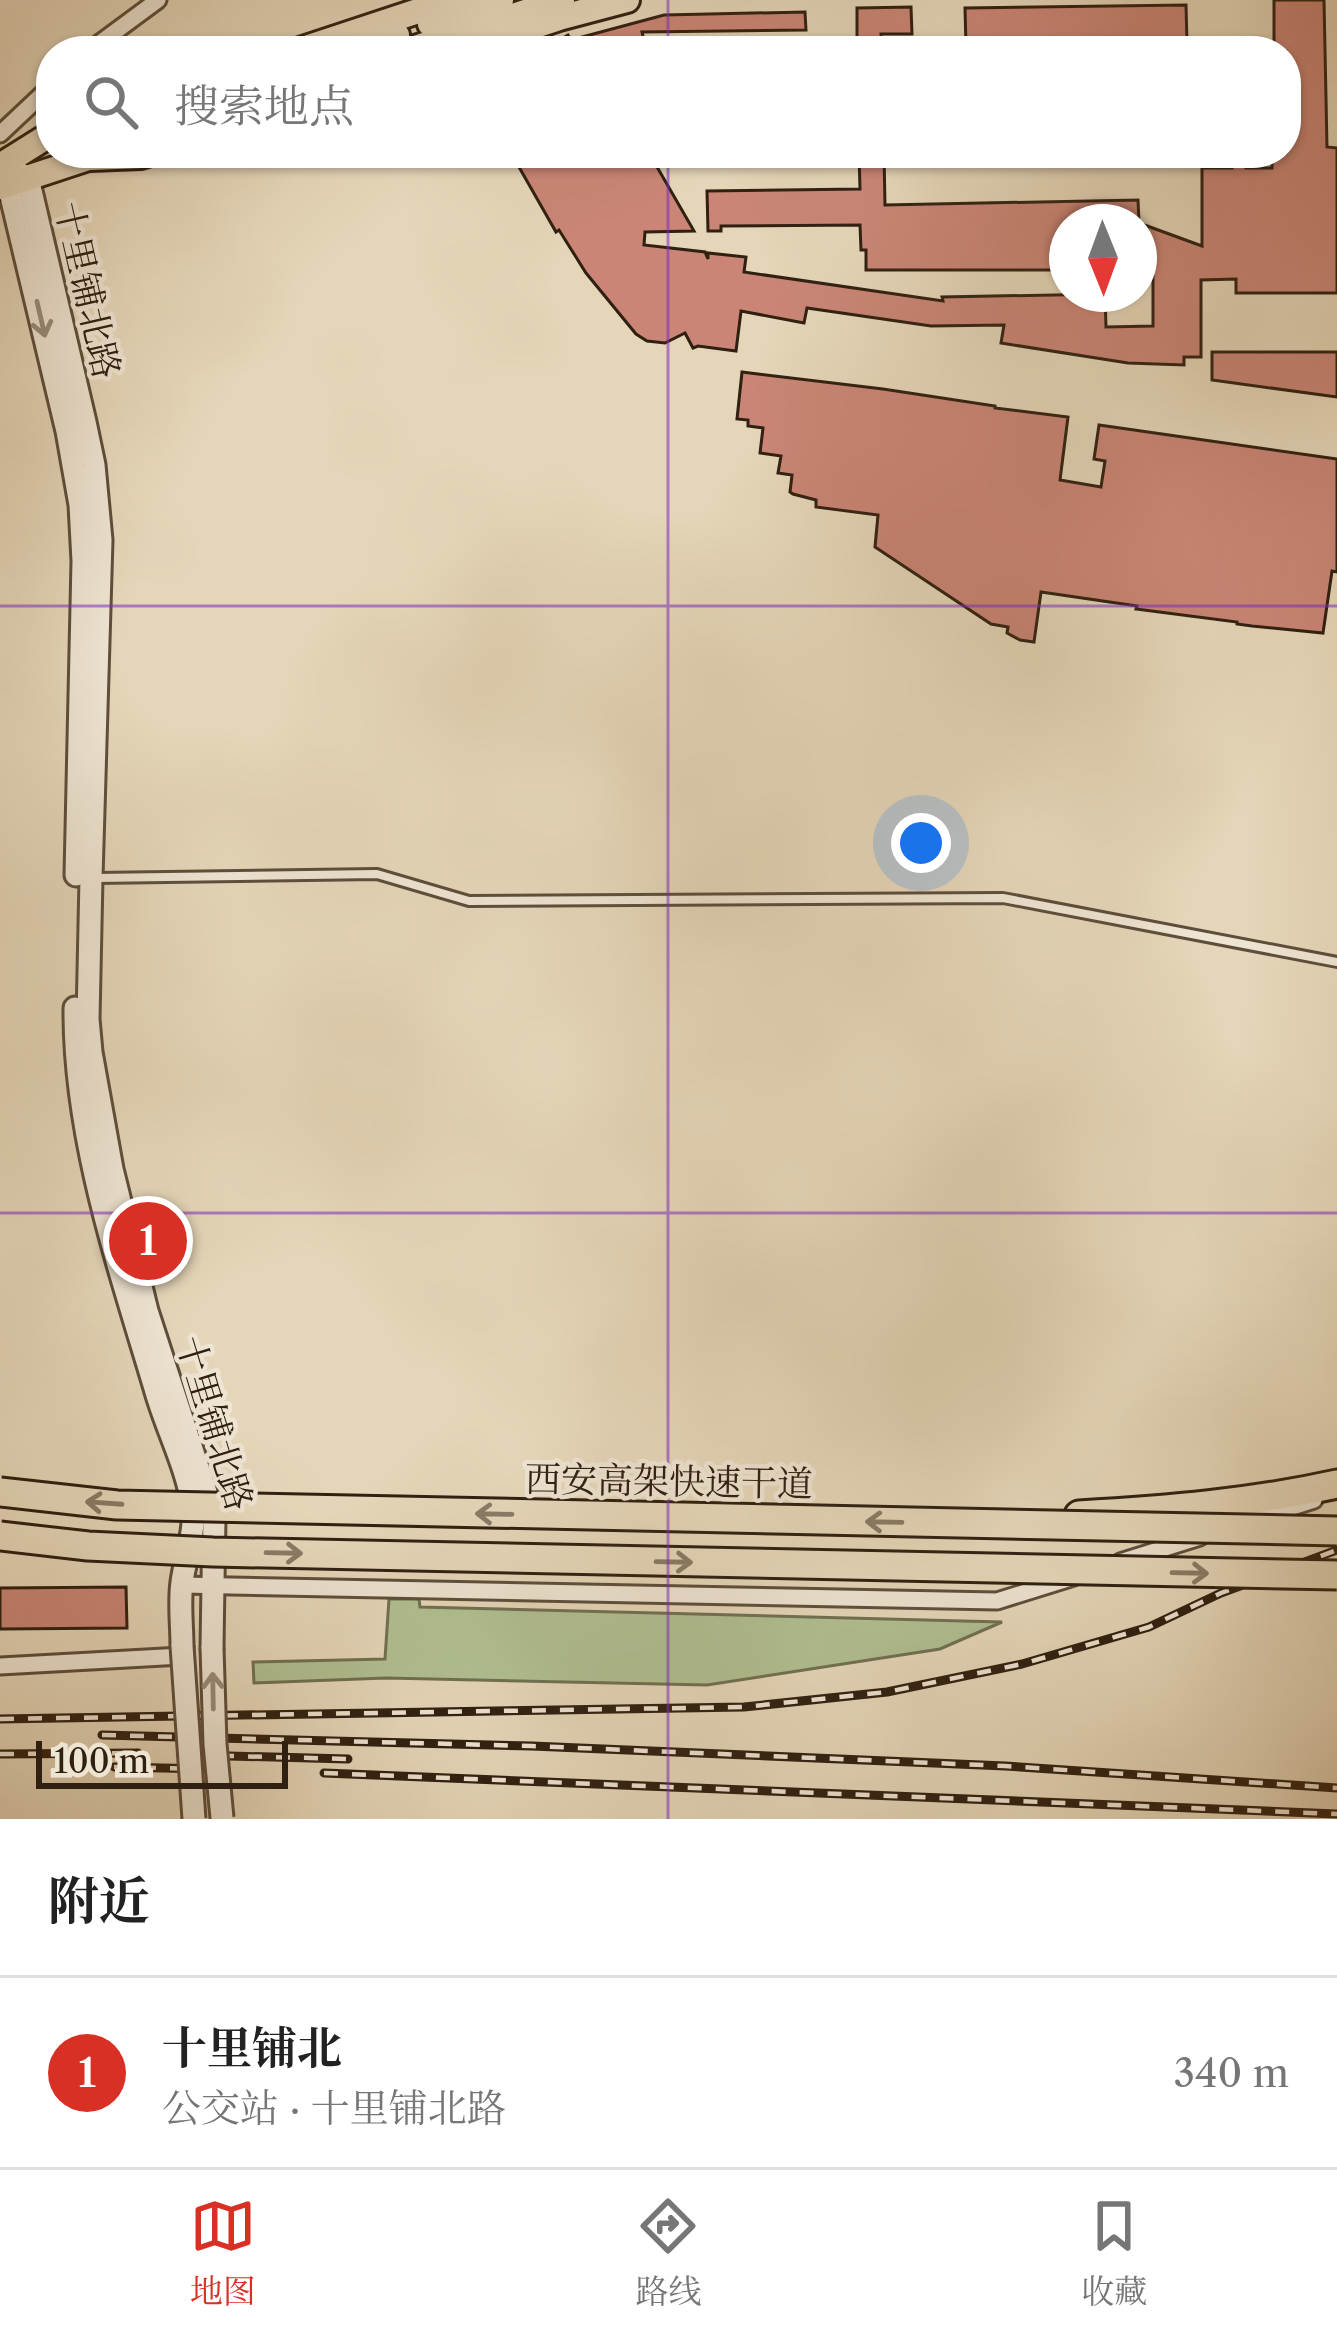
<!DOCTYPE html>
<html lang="zh">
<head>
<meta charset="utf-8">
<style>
  :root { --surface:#fff; --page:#f2f2f2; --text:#222; --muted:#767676; --line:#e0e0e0; --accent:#d93025 }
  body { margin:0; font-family:"Libre Caslon Text","Noto Serif SC",serif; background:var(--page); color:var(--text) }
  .compass { position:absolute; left:1049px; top:204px; width:108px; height:108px; border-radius:50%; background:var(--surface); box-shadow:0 3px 9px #0004; rotate:179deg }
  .scale { position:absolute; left:36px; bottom:30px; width:252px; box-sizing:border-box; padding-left:12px; border:6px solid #302011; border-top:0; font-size:33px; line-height:42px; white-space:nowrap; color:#302011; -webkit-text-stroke:9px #eee4d2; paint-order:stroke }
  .you { position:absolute; left:921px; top:843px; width:42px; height:42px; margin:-30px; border:9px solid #fff; border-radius:50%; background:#1a73e8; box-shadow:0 0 0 18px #1a73e833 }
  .badge { display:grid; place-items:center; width:78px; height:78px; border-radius:50%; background:var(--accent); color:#fff; font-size:39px; font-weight:700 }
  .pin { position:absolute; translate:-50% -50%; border:6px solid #fff; box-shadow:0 3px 12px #0006 }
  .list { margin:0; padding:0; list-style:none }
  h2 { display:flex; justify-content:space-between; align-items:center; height:156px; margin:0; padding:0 48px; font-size:51px }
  h2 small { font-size:39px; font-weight:400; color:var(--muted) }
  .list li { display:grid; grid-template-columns:78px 1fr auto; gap:36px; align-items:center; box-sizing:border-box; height:192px; padding:0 48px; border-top:3px solid var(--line) }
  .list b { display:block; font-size:45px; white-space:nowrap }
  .list p { margin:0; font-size:39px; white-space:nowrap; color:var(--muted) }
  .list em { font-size:39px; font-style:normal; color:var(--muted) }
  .icon { flex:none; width:66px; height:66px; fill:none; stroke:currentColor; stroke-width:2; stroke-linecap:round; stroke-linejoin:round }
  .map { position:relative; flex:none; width:1337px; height:1819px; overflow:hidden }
  .search { position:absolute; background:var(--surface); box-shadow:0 3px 9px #0004; left:36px; right:36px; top:36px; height:132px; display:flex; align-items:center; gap:30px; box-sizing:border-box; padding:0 42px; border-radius:48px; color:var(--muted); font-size:45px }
  .sheet { height:348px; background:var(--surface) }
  nav { display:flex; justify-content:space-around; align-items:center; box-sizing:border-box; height:168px; border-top:3px solid var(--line); background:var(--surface); font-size:33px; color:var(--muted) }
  nav a { display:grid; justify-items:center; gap:6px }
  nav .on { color:var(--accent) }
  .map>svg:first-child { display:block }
</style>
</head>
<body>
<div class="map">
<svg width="1337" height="1819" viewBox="0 0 1337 1819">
  <rect width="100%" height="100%" fill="#e5d6b9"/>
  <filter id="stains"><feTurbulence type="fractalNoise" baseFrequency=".00167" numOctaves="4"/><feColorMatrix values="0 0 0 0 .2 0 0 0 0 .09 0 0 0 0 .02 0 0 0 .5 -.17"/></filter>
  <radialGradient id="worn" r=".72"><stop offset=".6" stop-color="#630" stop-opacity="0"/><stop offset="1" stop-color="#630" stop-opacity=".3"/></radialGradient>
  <polygon fill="#b0bf92" stroke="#707052" stroke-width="3" points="389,1599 419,1599 420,1607 1002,1622 940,1649 707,1685 386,1678 254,1683 253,1662 385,1659"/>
  <g fill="#ca8576" stroke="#302011" stroke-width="3">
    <polygon points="1274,0 1324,0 1327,147 1337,148 1337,293 1236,293 1236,279 1201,280 1201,357 1184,357 1184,365 1128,363 1001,343 1004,325 931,326 807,308 804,323 741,311 736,351 698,346 693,348 685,333 665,343 647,341 636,334 586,273 559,230 556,232 511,153 649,153 694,231 645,232 644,245 705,252 708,259 708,253 746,257 744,272 943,301 942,297 1105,294 1106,327 1153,326 1153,276 1139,277 1139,223 1202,246 1202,168 1232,168 1232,153 1246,153 1246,168 1272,168 1272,159 1277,159 1277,153 1286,153 1286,51 1274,51"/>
    <polygon points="1186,5 1187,43 966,47 965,8"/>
    <polygon points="911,7 912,34 881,34 882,51 857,51 857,8"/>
    <polygon points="805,12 806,30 642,32 644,40 625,45 627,51 540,51 568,35 571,40 664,15"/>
    <polygon points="859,153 884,153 885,205 1138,200 1139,222 1067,222 1067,268 1057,270 866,270 866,250 861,250 860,225 721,226 721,231 708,231 707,191 860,189"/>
    <polygon points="1212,352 1337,352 1337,397 1212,380"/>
    <polygon points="742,372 883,389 995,406 995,408 1068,417 1060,480 1101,487 1105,461 1094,459 1099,425 1337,459 1337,572 1332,571 1323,633 1252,626 1237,624 1237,622 1136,609 1137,606 1041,592 1034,642 1020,640 1007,633 1008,627 991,624 875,547 878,515 816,507 816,500 793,494 790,492 792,475 778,473 781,456 760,453 763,428 748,426 748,420 737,419"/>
    <polygon points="126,1587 127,1628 0,1629 0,1588"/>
  </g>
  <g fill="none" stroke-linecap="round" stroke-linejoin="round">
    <defs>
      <polyline id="service" points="96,878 377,874 469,901 1003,898 1337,962"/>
      <g id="minor">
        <polyline points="89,51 158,0"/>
        <polyline points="0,134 51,86"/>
        <polyline points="1246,1522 1314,1500"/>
        <polyline points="1120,1562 1200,1537"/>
        <polyline points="181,1585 997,1601 1074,1577"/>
        <polyline points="0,1666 182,1656"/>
      </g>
      <g id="tertiary">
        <polyline points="14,170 28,178 85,422 94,465 101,540 91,878 88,1019 91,1052 112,1169 147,1311 214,1517 212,1648"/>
        <polyline points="5,171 67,431 80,505 83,561 76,875"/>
        <path d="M75 1008C74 1139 120 1270 157 1395 168 1432 188 1470 193 1509 195 1534 185 1558 182 1582 179 1603 182 1625 182 1646"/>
      </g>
      <g id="primary">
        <polyline points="430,24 501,0"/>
        <polyline points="297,51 451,0"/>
        <polyline points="351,51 397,35"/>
        <polyline points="406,51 562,0"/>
        <polyline points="459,51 559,18 627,0"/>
        <polyline points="90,158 141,156 151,153"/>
        <polyline points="3,164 51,134"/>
        <polyline points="0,187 103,153"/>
      </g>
      <path id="trunk" d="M1079 1515C1168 1510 1251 1503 1337 1484"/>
    </defs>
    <use href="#service" stroke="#5d4e3b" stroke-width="14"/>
    <use href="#minor" stroke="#5d4e3b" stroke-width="21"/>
    <use href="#tertiary" stroke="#5d4e3b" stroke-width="27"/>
    <use href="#primary" stroke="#302011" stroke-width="30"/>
    <use href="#trunk" stroke="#302011" stroke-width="33"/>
    <use href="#service" stroke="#eee4d2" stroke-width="8"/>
    <use href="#minor" stroke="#eee4d2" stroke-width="15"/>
    <use href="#tertiary" stroke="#eee4d2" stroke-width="21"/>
    <use href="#primary" stroke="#e5d6b9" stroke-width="24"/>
    <use href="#trunk" stroke="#e5d6b9" stroke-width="27"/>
    <defs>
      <g id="rail">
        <polyline points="0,1719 744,1707 887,1692 1022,1664 1149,1627 1221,1593 1337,1550"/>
        <polyline points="102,1735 532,1746 1005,1766 1337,1788"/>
        <polyline points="0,1754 138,1753"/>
        <polyline points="192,1755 348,1759"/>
        <polyline points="114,1767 210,1769"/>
        <polyline points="324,1773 1337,1814"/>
      </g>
    </defs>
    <use href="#rail" stroke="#302011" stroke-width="9"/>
    <use href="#rail" stroke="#eee4d2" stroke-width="4.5" stroke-dasharray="14" stroke-linecap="butt"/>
    <defs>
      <g id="tertiary-bridge">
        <polyline points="182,1646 194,1819"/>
        <polyline points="212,1648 215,1744 222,1818"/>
      </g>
      <g id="trunk-bridge">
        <polyline points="0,1492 117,1505 1337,1531"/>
        <polyline points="0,1536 88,1546 213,1552 1337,1575"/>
      </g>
    </defs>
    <use href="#tertiary-bridge" stroke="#5d4e3b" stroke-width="27" stroke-linecap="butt"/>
    <use href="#trunk-bridge" stroke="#302011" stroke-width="33" stroke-linecap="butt"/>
    <use href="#tertiary-bridge" stroke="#eee4d2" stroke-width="21"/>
    <use href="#trunk-bridge" stroke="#e5d6b9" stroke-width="27"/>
  </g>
  <defs><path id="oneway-shaft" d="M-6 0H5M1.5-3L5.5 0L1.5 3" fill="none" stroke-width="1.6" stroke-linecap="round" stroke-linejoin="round" transform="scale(3)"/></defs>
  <g stroke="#988c7b">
    <use href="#oneway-shaft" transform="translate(41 319) rotate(77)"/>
    <use href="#oneway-shaft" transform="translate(213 1691) rotate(-91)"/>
  </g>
  <g stroke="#8a7b65">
    <use href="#oneway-shaft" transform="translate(104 1503) rotate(-176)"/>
    <use href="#oneway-shaft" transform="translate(494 1514) rotate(-179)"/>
    <use href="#oneway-shaft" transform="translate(884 1522) rotate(-179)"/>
    <use href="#oneway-shaft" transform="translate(284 1553) rotate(1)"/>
    <use href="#oneway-shaft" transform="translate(674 1562) rotate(1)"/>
    <use href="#oneway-shaft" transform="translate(1190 1573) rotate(1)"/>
  </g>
  <path fill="none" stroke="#7b2cbf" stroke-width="3" stroke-opacity="0.55" d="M668 0V51M668 153V1819M0 606H1337M0 1213H1337"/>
  <g text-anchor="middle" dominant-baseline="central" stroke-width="9" stroke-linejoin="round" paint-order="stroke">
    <g font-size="36" fill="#302011" stroke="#eee4d2">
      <text transform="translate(88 290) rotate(77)">十里铺北路</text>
      <text transform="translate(215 1423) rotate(73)">十里铺北路</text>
      <text transform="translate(669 1481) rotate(1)">西安高架快速干道</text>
    </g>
  </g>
  <rect width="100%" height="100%" filter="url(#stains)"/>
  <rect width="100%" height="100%" fill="url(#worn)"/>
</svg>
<svg class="compass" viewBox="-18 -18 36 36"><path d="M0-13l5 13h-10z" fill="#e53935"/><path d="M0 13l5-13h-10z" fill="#767676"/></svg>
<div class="scale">100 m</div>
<div class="you"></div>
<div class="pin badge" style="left:148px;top:1241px">1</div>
<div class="search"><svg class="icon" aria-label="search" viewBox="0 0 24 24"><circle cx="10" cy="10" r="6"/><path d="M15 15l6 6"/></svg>搜索地点</div>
</div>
<section class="sheet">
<h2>附近<small></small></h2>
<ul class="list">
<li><span class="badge">1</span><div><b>十里铺北</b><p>公交站 · 十里铺北路</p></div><em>340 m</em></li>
</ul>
</section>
<nav>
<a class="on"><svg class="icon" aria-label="map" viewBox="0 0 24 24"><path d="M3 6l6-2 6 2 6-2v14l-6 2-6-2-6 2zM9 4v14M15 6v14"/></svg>地图</a>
<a><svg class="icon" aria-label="directions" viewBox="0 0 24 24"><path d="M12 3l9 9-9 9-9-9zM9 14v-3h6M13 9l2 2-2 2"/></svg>路线</a>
<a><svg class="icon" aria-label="saved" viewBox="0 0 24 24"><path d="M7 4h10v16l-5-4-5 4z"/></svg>收藏</a>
</nav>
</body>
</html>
